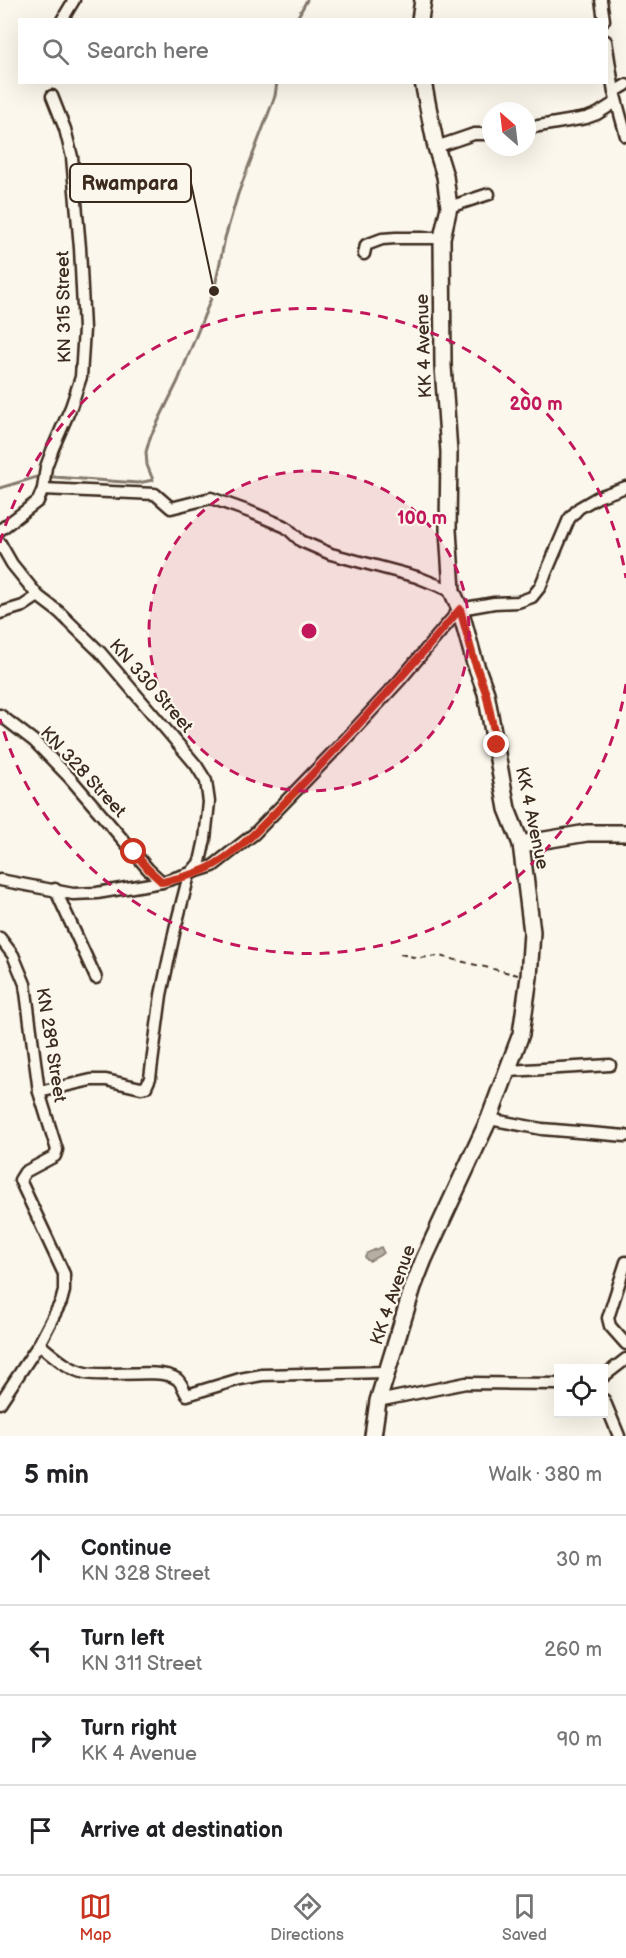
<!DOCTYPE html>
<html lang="en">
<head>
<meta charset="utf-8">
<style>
  :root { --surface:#fff; --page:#f2f2f2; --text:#202124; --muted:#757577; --line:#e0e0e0; --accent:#c8321e }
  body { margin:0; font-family:"Balsamiq Sans",sans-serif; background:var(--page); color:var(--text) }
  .controls { position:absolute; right:18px; bottom:18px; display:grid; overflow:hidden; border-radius:0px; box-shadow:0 6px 24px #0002 }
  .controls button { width:54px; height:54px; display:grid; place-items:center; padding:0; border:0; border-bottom:2px solid var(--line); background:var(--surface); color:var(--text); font:30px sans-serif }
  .compass { position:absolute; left:482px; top:102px; width:54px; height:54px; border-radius:50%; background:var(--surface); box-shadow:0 6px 24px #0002; rotate:332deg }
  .stop { position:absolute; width:18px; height:18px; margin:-14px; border:4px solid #c8321e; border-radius:50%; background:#fff }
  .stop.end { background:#c8321e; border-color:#fff; box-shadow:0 2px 6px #0008 }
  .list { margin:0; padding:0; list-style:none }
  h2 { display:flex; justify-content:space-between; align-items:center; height:78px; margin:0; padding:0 24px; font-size:26px }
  h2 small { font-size:20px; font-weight:400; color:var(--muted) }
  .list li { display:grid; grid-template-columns:39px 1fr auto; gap:18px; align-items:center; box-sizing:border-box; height:90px; padding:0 24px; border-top:2px solid var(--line) }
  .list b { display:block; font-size:22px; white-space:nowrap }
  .list p { margin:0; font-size:20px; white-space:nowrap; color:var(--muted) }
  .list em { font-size:20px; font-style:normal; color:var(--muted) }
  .icon { flex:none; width:33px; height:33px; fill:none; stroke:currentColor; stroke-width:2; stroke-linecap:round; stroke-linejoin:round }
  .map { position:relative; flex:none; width:626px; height:1436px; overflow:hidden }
  .search { position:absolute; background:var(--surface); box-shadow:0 6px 24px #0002; left:18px; right:18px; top:18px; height:66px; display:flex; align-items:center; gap:15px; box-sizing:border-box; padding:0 21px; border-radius:0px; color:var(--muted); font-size:22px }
  .sheet { height:438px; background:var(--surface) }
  nav { display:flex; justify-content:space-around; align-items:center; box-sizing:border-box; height:84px; border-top:2px solid var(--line); background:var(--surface); font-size:16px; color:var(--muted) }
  nav a { display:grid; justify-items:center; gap:3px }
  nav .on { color:var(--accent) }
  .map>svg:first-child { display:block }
</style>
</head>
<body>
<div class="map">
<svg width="626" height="1436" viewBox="0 0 626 1436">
  <rect width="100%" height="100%" fill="#fbf7ec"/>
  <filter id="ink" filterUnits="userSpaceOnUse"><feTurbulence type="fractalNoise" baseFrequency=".0167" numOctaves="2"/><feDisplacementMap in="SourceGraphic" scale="12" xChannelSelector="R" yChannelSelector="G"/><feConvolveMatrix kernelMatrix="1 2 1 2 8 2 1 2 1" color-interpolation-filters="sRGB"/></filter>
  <g filter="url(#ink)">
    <polygon fill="#b6aea2" stroke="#85796d" stroke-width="1.5" points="381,1247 384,1253 370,1261 367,1260 365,1257 367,1253"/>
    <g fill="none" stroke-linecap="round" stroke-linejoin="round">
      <g stroke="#85796d" stroke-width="3">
        <polyline points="296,20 307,0"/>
        <polyline points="0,488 40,476 138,483 153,480 147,465 146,452 150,438 178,381 214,291 225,238 238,194 275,96 277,82"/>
      </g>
      <defs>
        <g id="minor">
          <polyline points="601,0 604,20"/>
          <polyline points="62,20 74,0"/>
          <polyline points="606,41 614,92 626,136"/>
          <polyline points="614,92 626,85"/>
          <polyline points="527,128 586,118 597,114 616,102"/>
          <polyline points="436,147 474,134 491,134"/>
          <polyline points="449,207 489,194"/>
          <polyline points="364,254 366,245 382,239 396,238 442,238"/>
          <polyline points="43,489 155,494 171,508 211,498 253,513 286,527 301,541 331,554 417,577 452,591"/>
          <polyline points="0,530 38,501 43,489 46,467 53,448 71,407 81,377 84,329 80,248 72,157 65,129 52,96"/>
          <polyline points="0,543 12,564 38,596 59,612 100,652 196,765 206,781 209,802 205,839 200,862 189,875 175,929 161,995 150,1078 146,1087 141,1088 106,1080 91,1080 39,1092"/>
          <polyline points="0,613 23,606 38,596"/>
          <polyline points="0,715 34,741 70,778 148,869 162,882"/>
          <polyline points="0,880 73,894 97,893 162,882 213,866 254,834 341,744 400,680 460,609 494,603 518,602 532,597 540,587 569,519 579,508 598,497 626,487"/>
          <polyline points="55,889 96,978"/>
          <polyline points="0,938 13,955 25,984 39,1092 57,1150 55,1156 25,1172 20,1180 64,1274 64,1291 61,1302 39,1344 0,1403"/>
          <polyline points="509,1071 610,1065"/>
          <polyline points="489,1119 542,1129 626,1136"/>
          <polyline points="626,1262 608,1318 610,1326 626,1344"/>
          <path d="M39 1344C53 1355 67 1369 85 1373 108 1378 160 1367 177 1379 182 1383 184 1391 187 1395L240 1379 262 1375 386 1372"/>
          <polyline points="604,1376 626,1359"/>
          <polyline points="604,1400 619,1436"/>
          <polyline points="378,1401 466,1383 558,1384"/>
        </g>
        <g id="secondary">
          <polyline points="420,20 423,0"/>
          <polyline points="521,844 587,833 626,833"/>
          <polyline points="373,1436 378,1401 413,1287 424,1259 489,1119 521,1034 529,977 532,932 521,844 507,809 486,693 474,660 460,609 452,591 448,530 449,452 443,366 442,238 449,207 445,176 436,147 423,82"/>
        </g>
      </defs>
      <use href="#minor" stroke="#3b2a1e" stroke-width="15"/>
      <use href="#secondary" stroke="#3b2a1e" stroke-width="20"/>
      <polyline stroke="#3b2a1e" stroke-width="2" stroke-dasharray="6 4.5" stroke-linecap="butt" points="400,954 419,958 439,956 518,975"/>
      <use href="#minor" stroke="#fbf7ec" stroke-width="10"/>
      <use href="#secondary" stroke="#fbf7ec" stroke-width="15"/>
    </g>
  </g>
  <g fill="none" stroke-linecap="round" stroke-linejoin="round" filter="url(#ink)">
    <path stroke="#c8321e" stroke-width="8" d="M134 852 148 869 162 882C179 878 199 874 214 865 245 847 270 817 295 792 352 733 407 672 460 609L474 660 486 693 497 745"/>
  </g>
  <circle cx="309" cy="631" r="160" fill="#c2185b" fill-opacity=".12"/>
  <g fill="none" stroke="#c2185b" stroke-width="3" stroke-dasharray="10 8">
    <circle cx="309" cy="631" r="160"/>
    <path d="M626 684A321 321 0 0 1 0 719M0 543A321 321 0 0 1 626 578"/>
  </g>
  <g text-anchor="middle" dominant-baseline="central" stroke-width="4.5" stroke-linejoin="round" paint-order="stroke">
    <g font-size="18" fill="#3b2a1e" stroke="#fbf7ec">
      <text transform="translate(64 307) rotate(-91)">KN 315 Street</text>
      <text transform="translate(424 346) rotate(-92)">KK 4 Avenue</text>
      <text transform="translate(151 686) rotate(49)">KN 330 Street</text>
      <text transform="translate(83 772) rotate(47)">KN 328 Street</text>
      <text transform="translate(532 818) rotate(78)">KK 4 Avenue</text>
      <text transform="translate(51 1045) rotate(81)">KN 289 Street</text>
      <text transform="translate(393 1295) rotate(-71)">KK 4 Avenue</text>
    </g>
  </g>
  <circle cx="309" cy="631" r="9" fill="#c2185b" stroke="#fbf7ec" stroke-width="3"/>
  <g font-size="18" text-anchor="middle" font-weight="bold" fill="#c2185b" stroke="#fbf7ec" stroke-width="4.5" stroke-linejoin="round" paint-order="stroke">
    <text x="536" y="410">200 m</text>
    <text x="422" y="524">100 m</text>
  </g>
  <path fill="none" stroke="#3b2a1e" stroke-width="2" d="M214 291L191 183"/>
  <circle fill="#3b2a1e" stroke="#fbf7ec" stroke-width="2" cx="214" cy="291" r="6"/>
  <rect fill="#fbf7ec" stroke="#3b2a1e" stroke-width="2" x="70" y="164" width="121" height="38" rx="6"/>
  <g font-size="20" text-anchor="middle" font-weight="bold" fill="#3b2a1e">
    <text x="130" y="190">Rwampara</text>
  </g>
</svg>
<div class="controls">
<button><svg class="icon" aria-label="locate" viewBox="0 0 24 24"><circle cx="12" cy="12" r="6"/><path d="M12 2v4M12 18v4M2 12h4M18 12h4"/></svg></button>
</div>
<svg class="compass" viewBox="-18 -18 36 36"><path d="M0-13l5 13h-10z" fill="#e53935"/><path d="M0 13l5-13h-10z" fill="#757577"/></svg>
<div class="stop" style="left:134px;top:852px"></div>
<div class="stop end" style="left:497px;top:745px"></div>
<div class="search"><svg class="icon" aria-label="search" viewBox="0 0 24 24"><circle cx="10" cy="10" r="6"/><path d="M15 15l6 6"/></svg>Search here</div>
</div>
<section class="sheet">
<h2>5 min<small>Walk · 380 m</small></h2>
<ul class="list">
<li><svg class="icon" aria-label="ahead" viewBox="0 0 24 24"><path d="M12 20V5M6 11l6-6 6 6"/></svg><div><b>Continue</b><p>KN 328 Street</p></div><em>30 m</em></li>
<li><svg class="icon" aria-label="left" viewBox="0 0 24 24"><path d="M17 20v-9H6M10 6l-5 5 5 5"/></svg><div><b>Turn left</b><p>KN 311 Street</p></div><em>260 m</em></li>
<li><svg class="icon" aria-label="right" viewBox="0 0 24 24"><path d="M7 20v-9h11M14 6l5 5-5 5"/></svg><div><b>Turn right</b><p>KK 4 Avenue</p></div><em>90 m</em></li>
<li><svg class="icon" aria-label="arrive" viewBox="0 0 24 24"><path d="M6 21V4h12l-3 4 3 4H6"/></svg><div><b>Arrive at destination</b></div></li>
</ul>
</section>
<nav>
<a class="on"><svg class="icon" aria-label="map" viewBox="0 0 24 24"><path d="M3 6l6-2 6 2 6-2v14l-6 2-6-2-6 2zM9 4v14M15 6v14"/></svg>Map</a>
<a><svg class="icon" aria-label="directions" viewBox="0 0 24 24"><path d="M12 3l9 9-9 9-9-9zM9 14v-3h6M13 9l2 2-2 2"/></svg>Directions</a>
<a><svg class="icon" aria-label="saved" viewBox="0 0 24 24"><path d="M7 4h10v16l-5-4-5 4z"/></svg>Saved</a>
</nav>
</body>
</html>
